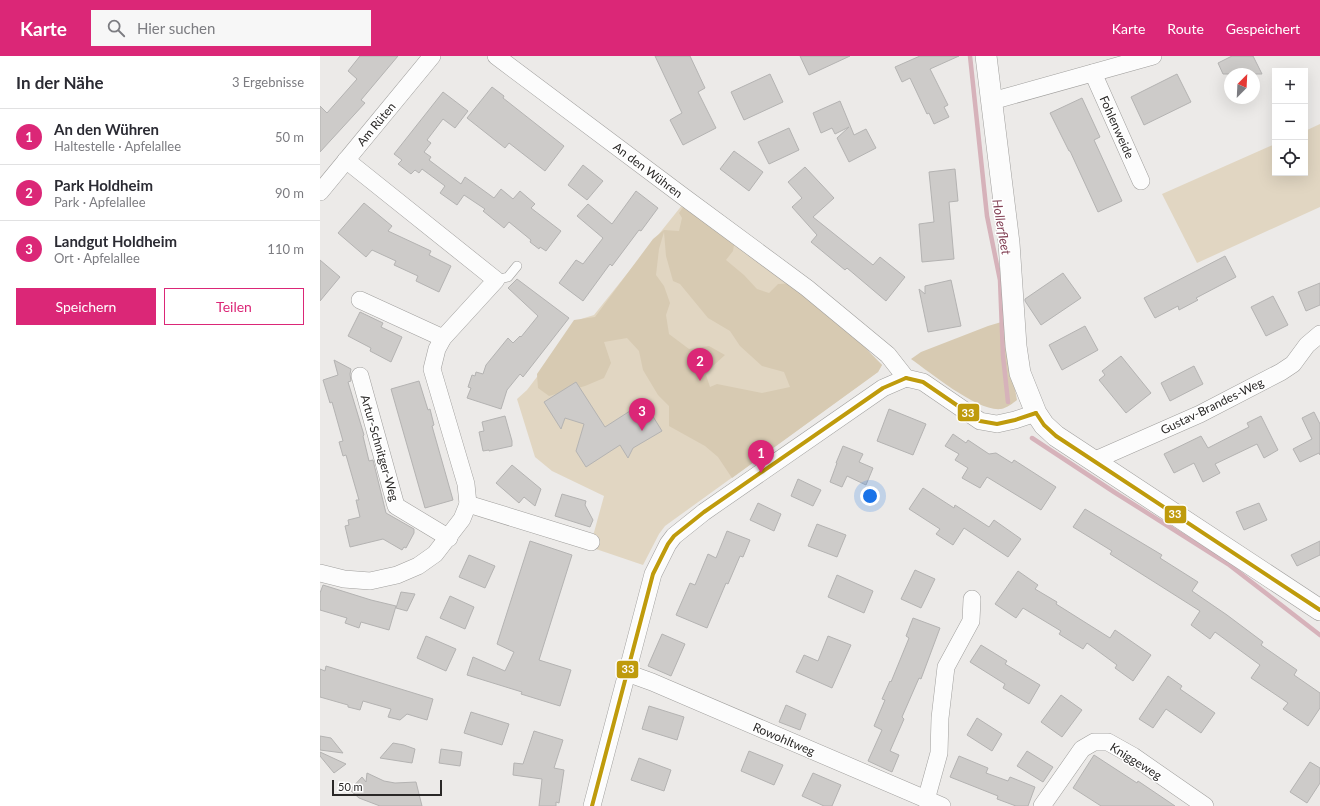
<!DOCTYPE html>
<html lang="de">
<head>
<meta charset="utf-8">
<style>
  :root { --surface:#fff; --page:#f7f7f7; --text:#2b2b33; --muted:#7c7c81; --line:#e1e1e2; --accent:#db2777 }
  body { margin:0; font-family:Lato,sans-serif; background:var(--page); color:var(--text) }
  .controls { position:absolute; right:12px; top:12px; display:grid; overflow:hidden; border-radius:0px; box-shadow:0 4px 16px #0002 }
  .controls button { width:36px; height:36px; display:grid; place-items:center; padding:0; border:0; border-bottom:1px solid var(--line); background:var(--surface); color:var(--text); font:20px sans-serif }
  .compass { position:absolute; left:904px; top:12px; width:36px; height:36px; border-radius:50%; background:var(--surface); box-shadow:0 4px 16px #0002; rotate:24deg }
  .scale { position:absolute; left:12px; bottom:10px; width:110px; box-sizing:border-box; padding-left:4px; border:2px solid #2a2827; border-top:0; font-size:11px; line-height:14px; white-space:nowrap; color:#2a2827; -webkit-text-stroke:3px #fff; paint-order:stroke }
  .you { position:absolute; left:550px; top:440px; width:14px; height:14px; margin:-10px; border:3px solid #fff; border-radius:50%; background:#1a73e8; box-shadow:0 0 0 6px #1a73e833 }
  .badge { display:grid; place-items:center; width:26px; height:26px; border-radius:50%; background:var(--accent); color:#fff; font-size:13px; font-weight:700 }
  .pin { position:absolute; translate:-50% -33px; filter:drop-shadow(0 1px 2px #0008) }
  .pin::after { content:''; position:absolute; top:21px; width:14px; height:12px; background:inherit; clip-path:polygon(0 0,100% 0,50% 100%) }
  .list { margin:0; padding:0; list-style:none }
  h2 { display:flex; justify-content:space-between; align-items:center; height:52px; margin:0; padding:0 16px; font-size:17px }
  h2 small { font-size:13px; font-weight:400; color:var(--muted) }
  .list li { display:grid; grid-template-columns:26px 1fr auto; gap:12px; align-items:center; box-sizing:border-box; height:56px; padding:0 16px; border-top:1px solid var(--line) }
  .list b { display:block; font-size:15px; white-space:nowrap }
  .list p { margin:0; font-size:13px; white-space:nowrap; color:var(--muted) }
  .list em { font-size:13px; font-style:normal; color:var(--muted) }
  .actions { display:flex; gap:8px; padding:12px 16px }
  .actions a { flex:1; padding:9px 0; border:1px solid var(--accent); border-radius:0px; text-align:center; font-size:14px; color:var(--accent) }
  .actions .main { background:var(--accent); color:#fff }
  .icon { flex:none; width:22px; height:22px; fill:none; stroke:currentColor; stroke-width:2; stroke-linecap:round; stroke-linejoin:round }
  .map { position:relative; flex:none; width:1000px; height:750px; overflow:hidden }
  header { display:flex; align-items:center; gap:24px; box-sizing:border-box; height:56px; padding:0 20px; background:var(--accent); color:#fff }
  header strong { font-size:19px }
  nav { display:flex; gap:22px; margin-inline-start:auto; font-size:14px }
  .search { width:280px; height:36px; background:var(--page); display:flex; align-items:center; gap:10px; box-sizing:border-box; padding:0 14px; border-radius:0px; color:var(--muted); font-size:15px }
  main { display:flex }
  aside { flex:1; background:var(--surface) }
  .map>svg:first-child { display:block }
</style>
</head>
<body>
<header>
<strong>Karte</strong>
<div class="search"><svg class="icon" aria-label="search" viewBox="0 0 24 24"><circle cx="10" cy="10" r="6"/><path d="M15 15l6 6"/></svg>Hier suchen</div>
<nav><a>Karte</a><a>Route</a><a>Gespeichert</a></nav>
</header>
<main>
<aside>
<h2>In der Nähe<small>3 Ergebnisse</small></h2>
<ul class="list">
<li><span class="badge">1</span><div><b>An den Wühren</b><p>Haltestelle · Apfelallee</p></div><em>50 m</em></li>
<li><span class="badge">2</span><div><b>Park Holdheim</b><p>Park · Apfelallee</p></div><em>90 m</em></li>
<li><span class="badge">3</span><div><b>Landgut Holdheim</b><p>Ort · Apfelallee</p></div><em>110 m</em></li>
</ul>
<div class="actions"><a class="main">Speichern</a><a>Teilen</a></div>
</aside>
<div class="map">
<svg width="1000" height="750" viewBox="0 0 1000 750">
  <rect width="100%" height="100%" fill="#eceae8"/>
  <g fill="#e1d6c2">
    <polygon points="1000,68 1000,151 877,207 842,138 955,88 955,117 985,117 985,75"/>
    <polygon points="363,148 507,257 562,309 558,316 345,470 339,478 323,509 270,491 284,440 232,415 215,401 197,343 207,334 261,263 274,259"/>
  </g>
  <g fill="#d7cab2" fill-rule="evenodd">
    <path d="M366 147 415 183 413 195 406 204 424 219 437 233 449 237 458 228 476 227 508 253 562 309 558 316 412 422 398 401 385 390 349 370V350L338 339 323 314 319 295 307 282 284 286 291 307 284 322 265 330 229 340 218 332 217 318 254 264 275 261 333 183 344 174 359 175 362 162 359 157ZM344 176 346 200 353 225 360 228 388 262 410 275 420 290 442 310 464 316 470 331 442 337 397 328 390 331 386 319 394 309 405 299 389 290 369 293 349 278 346 259 350 247 344 230 336 219 339 193Z"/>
    <path d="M688 264 693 323 697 344C693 347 687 352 681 353 658 356 611 317 591 303L601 296 668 270Z"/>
  </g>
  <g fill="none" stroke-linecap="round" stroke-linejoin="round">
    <g stroke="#d6b2ba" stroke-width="4.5">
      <polyline points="650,0 667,160 680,224 683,300 688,346"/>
      <polyline points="712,382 794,436 908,508 1000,579"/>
    </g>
  </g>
  <g fill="#cdcbc9" stroke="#b4b3b2">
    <polygon points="40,0 78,0 41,44 45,47 0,96 0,50 7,57 37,23 28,15"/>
    <polygon points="335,0 370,0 385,32 378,36 396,72 363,89 350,64 362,57"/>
    <polygon points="480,0 530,0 489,19"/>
    <polygon points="600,0 639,0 610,13 628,49 624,51 629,61 614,68 609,57 607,58 590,22 582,26 575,11"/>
    <polygon points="912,0 933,0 942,18 903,18 898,7"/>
    <polygon points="450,18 463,46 424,64 411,36"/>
    <polygon points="857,18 871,46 824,69 811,41"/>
    <polygon points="172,31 184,40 183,42 244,90 225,115 189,87 185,92 147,62"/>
    <polygon points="123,36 148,55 135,72 123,63 107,84 111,87 104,96 111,101 109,104 141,128 145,121 174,142 181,133 193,143 200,135 215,148 211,152 241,175 226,195 220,191 219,193 210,186 211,184 189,166 184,172 163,155 165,153 144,139 137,149 120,137 125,130 102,113 99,117 95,114 91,118 78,108 82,104 74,98"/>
    <polygon points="762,42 780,81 774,84 802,145 778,156 750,95 749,95 730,57"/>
    <polygon points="520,45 534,79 546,73 556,92 529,106 517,82 529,71 515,78 512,72 501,77 493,57"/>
    <polygon points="469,72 479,94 449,108 438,86"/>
    <polygon points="414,95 443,116 429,135 400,113"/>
    <polygon points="263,109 283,125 267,144 248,129"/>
    <polygon points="485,111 514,142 493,161 553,209 560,201 585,221 566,245 527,212 525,214 491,186 497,179 472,151 482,142 468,126"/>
    <polygon points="635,113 638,145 629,146 634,203 602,206 599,168 614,166 609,116"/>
    <polygon points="316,135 338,152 321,175 319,174 292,210 290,208 263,245 239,227 256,204 263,208 283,182 257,160 268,148 292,168"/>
    <polygon points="44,147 72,170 68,175 111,195 109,199 131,210 119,236 96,225 98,220 74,209 76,205 52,194 46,201 18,177"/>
    <polygon points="905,200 916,221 876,242 878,244 859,254 858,250 835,262 824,242"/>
    <polygon points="0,204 20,221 0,245"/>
    <polygon points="743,217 761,242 721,269 705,245 705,243"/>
    <polygon points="197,223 249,262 203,321 200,318 187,334 181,353 147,342 151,332 148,331 152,319 155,320 156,316 163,318 166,309 188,282 193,287 200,280 201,281 218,260 188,232"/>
    <polygon points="631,224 641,270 608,276 599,233 605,238 605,230"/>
    <polygon points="1000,227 1000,249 986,255 978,236"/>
    <polygon points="953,240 968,269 946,280 931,251"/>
    <polygon points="40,256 63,267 61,271 82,281 71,306 50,295 51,292 28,280"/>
    <polygon points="765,270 778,294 742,314 729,289"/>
    <polygon points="801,300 831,337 806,357 779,324 785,319 782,315"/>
    <polygon points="14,304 31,313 30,318 31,325 28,326 44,379 43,380 49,405 53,404 66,457 94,473 94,477 86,492 84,491 82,494 63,483 30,491 25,470 29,469 28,464 40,461 36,444 39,444 26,399 23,400 19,386 23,385 12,346 10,347 3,324 18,319"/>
    <polygon points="874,310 883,328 850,345 841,327"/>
    <polygon points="99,325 108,354 110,353 114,369 112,370 133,444 105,452 71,333"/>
    <polygon points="256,326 285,371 324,346 342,375 313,392 308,402 300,389 266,411 256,395 264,368 245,362 241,373 224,346"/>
    <polygon points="569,353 606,368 593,399 557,385"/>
    <polygon points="994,356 1000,368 1000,399 999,397 980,406 973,393 992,383 982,362"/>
    <polygon points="185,360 192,385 192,390 169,395 169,394 163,395 159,376 164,375 162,366"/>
    <polygon points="941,360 958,394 944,402 937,388 895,408 900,417 883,426 874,407 854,417 844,398 881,380 888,392 929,371 927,367"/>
    <polygon points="633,378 646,387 648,384 669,398 676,397 692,407 694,404 736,431 721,454 667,421 660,432 642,422 648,412 635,404 639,398 625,390"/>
    <polygon points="523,390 543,398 539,406 553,412 546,429 527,420 522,431 510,426 517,407 516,407"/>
    <polygon points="192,409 221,433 215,450 204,441 199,447 176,427"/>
    <polygon points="478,423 501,434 493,450 471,440"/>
    <polygon points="603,432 634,452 635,449 669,471 674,464 701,483 688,501 644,472 633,489 616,478 620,473 589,453"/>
    <polygon points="242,438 266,445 265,449 273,464 270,471 235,460"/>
    <polygon points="438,447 461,458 454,475 430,464"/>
    <polygon points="939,447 947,464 924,474 916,456"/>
    <polygon points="765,453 842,499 840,502 878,526 872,535 907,559 943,586 941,589 977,614 974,619 1000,637 1000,652 988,670 963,653 968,647 931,622 940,609 895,576 890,583 871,569 880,555 790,498 792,495 753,471"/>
    <polygon points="497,468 526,479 517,501 488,490"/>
    <polygon points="407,475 430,484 423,501 420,500 408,528 406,527 387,572 356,559 370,527 375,529 388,498 396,502"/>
    <polygon points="210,485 252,499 219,604 251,614 240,650 201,638 202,636 147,619 153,601 185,615 194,596 177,588"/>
    <polygon points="1000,485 1000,499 977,510 971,499"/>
    <polygon points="149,499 175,510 165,532 139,521"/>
    <polygon points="595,514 615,523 601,552 581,543"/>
    <polygon points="698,515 718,529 715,533 737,546 736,548 790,582 795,574 831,599 813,625 795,612 797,609 767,587 763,593 739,578 741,575 703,552 696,562 675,548"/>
    <polygon points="517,519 553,535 544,557 508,541"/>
    <polygon points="3,529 51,544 76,550 69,574 41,566 39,572 25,567 27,562 0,554 0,537"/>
    <polygon points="81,536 95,538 87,555 76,552"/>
    <polygon points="130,540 154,551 145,573 120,562"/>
    <polygon points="593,562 620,572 601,623 599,622 582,661 584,663 570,695 579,699 572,716 548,705 562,674 554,670 565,644 562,643 570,625 571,626 589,582 586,580"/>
    <polygon points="342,578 365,588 351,620 328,610"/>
    <polygon points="106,580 136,593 126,615 97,602"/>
    <polygon points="508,580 531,589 512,632 476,616 484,599 498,605"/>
    <polygon points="661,589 687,605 685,608 720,629 709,648 683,632 685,628 650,606"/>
    <polygon points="6,610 113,643 107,664 87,658 80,664 68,661 71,653 43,645 40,654 28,651 28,649 0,641 0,613 5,615"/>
    <polygon points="848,620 862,630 860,633 895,657 881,677 846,653 833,672 819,663"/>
    <polygon points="741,639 762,654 742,681 721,666"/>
    <polygon points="466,649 486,658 480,674 459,666"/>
    <polygon points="329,650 364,661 357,684 322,673"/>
    <polygon points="151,656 189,668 182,689 144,677"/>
    <polygon points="657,662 682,678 672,695 647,679"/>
    <polygon points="214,675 243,684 234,712 244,714 239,747 236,746 236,750 219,750 222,723 193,719 194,707 203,708"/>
    <polygon points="0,680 11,682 23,697 0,694"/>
    <polygon points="73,687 84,689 95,693 92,707 60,702"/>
    <polygon points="121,693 142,696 140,710 119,707"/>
    <polygon points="429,695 463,709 454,729 421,715"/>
    <polygon points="707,695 733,711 723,726 697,710"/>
    <polygon points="0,696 26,708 14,717 0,700"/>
    <polygon points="774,699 817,727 818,725 855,750 781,750 753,732"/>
    <polygon points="639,700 668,712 666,717 688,725 690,721 715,731 708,750 696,750 677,743 678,740 630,721"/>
    <polygon points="319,702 351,714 344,735 311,724"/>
    <polygon points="990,706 1000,712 1000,727 987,747 970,736"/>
    <polygon points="47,717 64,725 75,727 96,726 102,750 60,750 39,742 30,734 42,721 46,726"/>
    <polygon points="493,717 521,729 512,750 504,750 482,740"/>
  </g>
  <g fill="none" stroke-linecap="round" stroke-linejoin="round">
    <defs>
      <polyline id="service" points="176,224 188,221 197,210"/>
      <g id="minor">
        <polyline points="176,0 364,141 487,232 568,299 586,322 603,326 660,365 677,368 695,364 716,357"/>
        <polyline points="773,17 821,125"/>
        <polyline points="672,45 833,0"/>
        <polyline points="0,136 112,0"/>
        <polyline points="40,244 123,282"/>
        <polyline points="40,320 76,450 129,482"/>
        <polyline points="773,405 880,358 961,316 973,308 987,289 1000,278"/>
        <polyline points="148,448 271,486"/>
        <polyline points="0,517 24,523 50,525 77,519 98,510 115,498 142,463 148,448 146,428 112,313 117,293 123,282 176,224 26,104"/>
        <polyline points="307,617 332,626 622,750"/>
        <polyline points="606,744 619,697 620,662 626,611 651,565 652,543"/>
        <polyline points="272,750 333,518 348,488 354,480 384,456 563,332 586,322"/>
        <polyline points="722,750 762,693 774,686 788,686 813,700 885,750"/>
      </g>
      <polyline id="tertiary" points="666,0 689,187 696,290 700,317 716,357 724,369 736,380 1000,554"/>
    </defs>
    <use href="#service" stroke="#a09f9d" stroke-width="10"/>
    <use href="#minor" stroke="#a09f9d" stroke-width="18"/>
    <use href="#tertiary" stroke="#a09f9d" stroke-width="22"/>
    <use href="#service" stroke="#fcfcfc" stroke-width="9"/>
    <use href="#minor" stroke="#fcfcfc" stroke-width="17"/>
    <use href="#tertiary" stroke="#fcfcfc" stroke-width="21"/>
    <defs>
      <g id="bus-1">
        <polyline points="586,322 603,326 660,365 677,368 695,364 716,357"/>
        <polyline points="716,357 724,369 736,380 1000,554"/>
        <polyline points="272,750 333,518 348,488 354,480 384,456 563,332 586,322"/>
      </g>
    </defs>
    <use href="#bus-1" stroke="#fff" stroke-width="7"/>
    <use href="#bus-1" stroke="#bf9b0c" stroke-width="4"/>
  </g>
  <g text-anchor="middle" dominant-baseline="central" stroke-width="3" stroke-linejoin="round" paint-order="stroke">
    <g font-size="12" fill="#2a2827" stroke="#fff">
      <text transform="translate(56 68) rotate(-50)">Am Rüten</text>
      <text transform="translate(797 71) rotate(66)">Fohlenweide</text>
      <text transform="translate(328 114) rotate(37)">An den Wühren</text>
      <text transform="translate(892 350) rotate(-26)">Gustav-Brandes-Weg</text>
      <text transform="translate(60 392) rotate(74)">Artur-Schnitger-Weg</text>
      <text transform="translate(464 683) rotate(23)">Rowohltweg</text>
      <text transform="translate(816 705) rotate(32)">Kniggeweg</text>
    </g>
    <g font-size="13" font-style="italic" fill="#813f53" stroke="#fff">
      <text transform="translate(682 171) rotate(80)">Hollerfleet</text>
    </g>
  </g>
  <g stroke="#fff" stroke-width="1.5">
    <rect x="637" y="347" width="23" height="19" rx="4" fill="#bf9b0c"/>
    <rect x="844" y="449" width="23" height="19" rx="4" fill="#bf9b0c"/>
    <rect x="296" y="604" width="23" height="19" rx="4" fill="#bf9b0c"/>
  </g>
  <g font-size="11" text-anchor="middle" font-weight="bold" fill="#fff">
    <text x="648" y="361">33</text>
    <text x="855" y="462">33</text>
    <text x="308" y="617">33</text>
  </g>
</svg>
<div class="controls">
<button>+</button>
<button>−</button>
<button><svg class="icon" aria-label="locate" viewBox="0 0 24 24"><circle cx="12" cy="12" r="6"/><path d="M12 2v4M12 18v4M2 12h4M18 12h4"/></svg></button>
</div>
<svg class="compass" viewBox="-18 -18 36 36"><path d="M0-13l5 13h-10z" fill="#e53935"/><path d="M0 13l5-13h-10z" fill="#7c7c81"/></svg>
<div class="scale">50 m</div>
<div class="you"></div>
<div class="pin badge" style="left:441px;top:417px">1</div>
<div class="pin badge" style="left:380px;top:325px">2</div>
<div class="pin badge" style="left:322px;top:375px">3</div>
</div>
</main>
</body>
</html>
